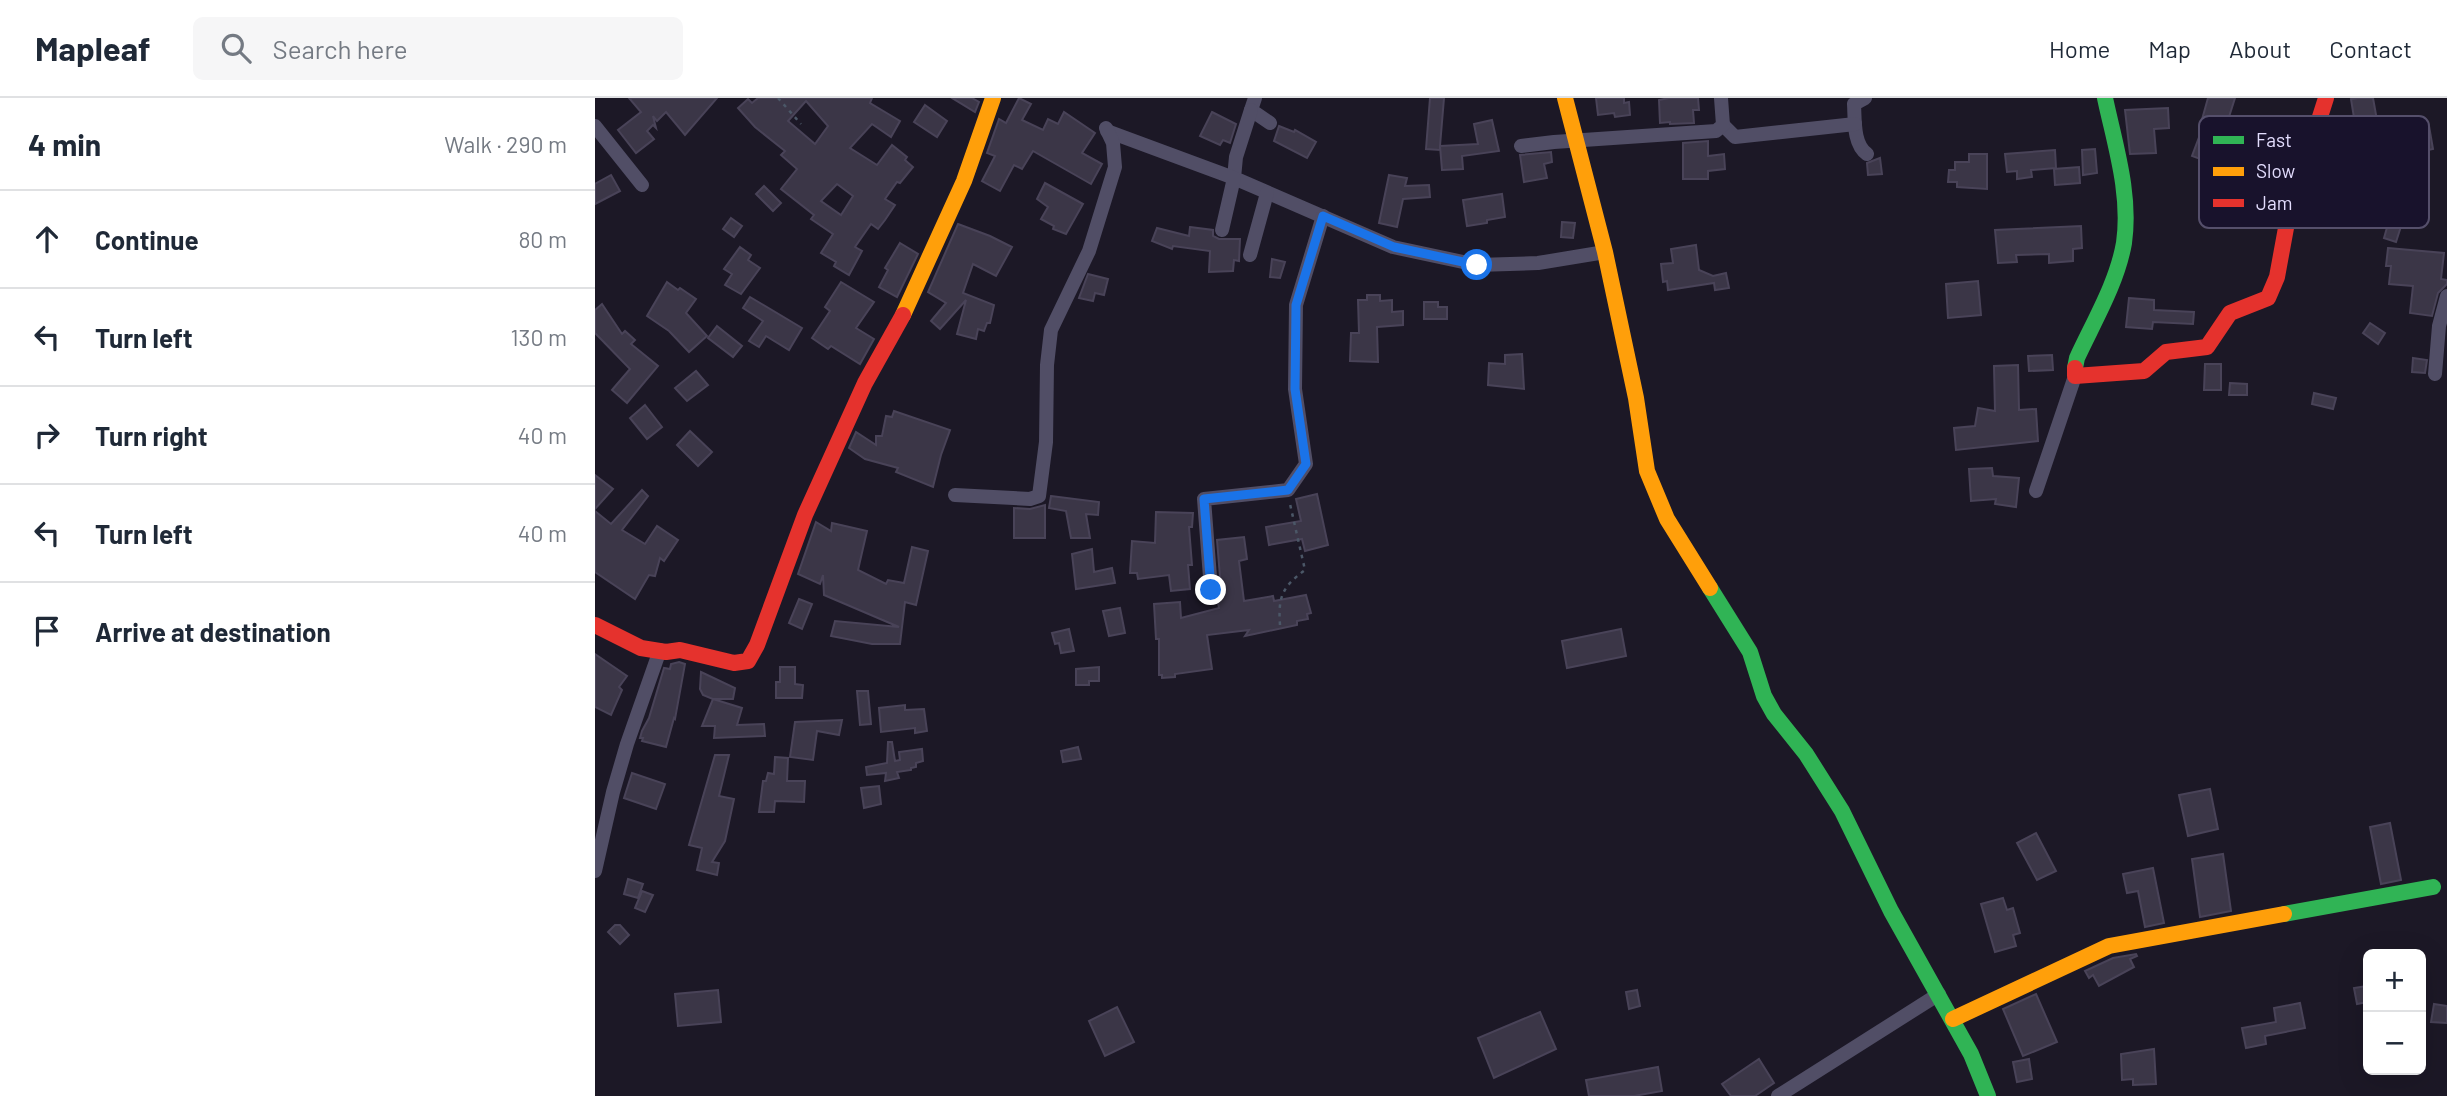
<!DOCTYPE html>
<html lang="en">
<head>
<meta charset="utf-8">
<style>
  :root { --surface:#fff; --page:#f6f6f7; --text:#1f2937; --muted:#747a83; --line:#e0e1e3 }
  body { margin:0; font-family:Barlow,sans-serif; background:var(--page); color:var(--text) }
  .controls { position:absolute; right:21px; bottom:21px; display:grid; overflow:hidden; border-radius:10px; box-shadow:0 7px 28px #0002 }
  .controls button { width:63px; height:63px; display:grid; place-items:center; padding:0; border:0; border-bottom:2px solid var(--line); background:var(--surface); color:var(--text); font:35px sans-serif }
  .stop { position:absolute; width:21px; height:21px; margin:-16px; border:5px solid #1a73e8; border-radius:50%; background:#fff }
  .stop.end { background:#1a73e8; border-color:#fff; box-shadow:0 2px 7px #0008 }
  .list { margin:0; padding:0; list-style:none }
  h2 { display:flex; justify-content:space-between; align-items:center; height:91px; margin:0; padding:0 28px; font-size:30px }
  h2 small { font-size:23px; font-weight:400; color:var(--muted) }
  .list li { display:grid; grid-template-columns:46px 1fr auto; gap:21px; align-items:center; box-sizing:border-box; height:98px; padding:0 28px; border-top:2px solid var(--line) }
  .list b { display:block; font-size:26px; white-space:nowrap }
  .list em { font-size:23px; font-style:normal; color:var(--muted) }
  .icon { flex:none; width:38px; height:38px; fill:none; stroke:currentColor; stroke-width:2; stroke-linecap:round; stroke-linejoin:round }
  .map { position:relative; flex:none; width:1852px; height:998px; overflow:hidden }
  header { display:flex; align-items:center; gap:42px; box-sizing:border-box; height:98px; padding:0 35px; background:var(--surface); border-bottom:2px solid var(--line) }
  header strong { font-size:33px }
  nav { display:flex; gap:38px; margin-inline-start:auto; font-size:24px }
  .search { width:490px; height:63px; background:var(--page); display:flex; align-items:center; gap:18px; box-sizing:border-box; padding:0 24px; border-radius:10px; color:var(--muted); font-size:26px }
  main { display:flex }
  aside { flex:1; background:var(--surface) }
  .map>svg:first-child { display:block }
</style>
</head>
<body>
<header>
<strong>Mapleaf</strong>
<div class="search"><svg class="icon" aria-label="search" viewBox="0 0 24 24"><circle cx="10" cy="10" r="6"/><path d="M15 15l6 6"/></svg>Search here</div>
<nav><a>Home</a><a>Map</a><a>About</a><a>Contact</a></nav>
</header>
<main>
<aside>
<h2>4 min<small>Walk · 290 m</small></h2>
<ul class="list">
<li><svg class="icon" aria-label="ahead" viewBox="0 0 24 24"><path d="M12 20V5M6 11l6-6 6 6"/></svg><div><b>Continue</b></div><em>80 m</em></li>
<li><svg class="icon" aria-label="left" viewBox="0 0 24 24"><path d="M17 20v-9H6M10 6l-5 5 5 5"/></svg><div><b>Turn left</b></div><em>130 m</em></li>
<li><svg class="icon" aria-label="right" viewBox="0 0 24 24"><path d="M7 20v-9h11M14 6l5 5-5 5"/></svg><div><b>Turn right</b></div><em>40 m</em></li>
<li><svg class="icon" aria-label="left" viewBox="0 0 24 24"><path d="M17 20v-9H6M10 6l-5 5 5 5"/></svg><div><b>Turn left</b></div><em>40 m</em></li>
<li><svg class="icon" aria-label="arrive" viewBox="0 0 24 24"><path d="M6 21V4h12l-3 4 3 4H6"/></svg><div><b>Arrive at destination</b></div></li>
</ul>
</aside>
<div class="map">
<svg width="1852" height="998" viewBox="0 0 1852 998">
  <rect width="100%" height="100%" fill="#1c1826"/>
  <g fill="#3b3647" stroke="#494358" stroke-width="2" fill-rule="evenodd">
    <polygon points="34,0 122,0 90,37 71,14 62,23 58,18 61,30 58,27 52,33 59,41 41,55 23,32 46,14"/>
    <path d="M163 0H277L275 5 305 23 296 39 277 26 255 50 282 67 297 47 312 59 310 62 318 69 305 85 302 84 290 101 300 107 290 122 283 131 276 126 260 149 267 153 254 177 239 168 241 164 226 155 238 136 216 121 219 117 186 91 202 71 186 57 190 53 160 29 143 10 153 1 157 5ZM211 3 233 28 220 46 193 23ZM242 86 258 98 246 117 226 103Z"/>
    <polygon points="357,0 377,0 384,4 380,14"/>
    <polygon points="424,0 436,6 427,22 448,32 453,21 463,26 469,14 500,35 487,55 507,66 496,86 438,53 427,71 419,67 405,93 387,83 400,58 392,55 404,21 411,25"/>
    <polygon points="835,0 849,0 845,48 883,46 879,26 897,22 904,53 867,58 868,71 847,72 845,48 845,52 831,51"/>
    <polygon points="1001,0 1029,0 1029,5 1034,4 1035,17 1020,19 1019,15 1003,17"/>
    <polygon points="1074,0 1103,0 1104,12 1098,12 1099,25 1075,26 1075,24 1065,25 1064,2"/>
    <polygon points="1613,0 1640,0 1619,66 1597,58 1609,26 1606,25"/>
    <polygon points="1763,0 1778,0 1783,28 1761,32 1756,1"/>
    <polygon points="330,7 352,23 342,39 319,24"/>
    <polygon points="1573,10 1574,30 1559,31 1561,55 1535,56 1530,12"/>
    <polygon points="617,14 641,26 635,45 628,42 625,47 605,38"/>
    <polygon points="684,28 699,34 700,32 721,44 712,60 679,43"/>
    <polygon points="1834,28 1838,51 1828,53 1823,85 1830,88 1824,106 1809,102 1813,90 1768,83 1772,55 1801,59 1801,39 1821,39 1820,30"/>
    <polygon points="1113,43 1113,58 1129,56 1130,71 1113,73 1113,81 1088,81 1088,45"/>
    <polygon points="1500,51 1502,75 1488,77 1487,52"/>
    <polygon points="1460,52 1461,70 1436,72 1437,79 1422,81 1422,73 1412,74 1410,56"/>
    <polygon points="956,54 957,64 949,66 952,80 929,84 925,57"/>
    <polygon points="1374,56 1392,56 1392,91 1362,89 1362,84 1353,84 1354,72 1360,72 1360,64 1374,64"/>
    <polygon points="1285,60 1287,76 1273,77 1272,65"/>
    <polygon points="1484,69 1485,85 1460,87 1459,71"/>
    <polygon points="16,77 25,93 0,106 0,86"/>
    <polygon points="794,77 812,80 810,88 834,87 835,99 808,101 802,129 784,125"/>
    <polygon points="450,85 488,106 471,136 458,131 459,128 446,121 453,109 442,101"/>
    <polygon points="169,88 186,105 178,113 161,96"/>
    <polygon points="907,96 910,119 892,122 892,125 872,128 868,102"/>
    <polygon points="1795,119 1808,122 1801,144 1789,140"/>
    <polygon points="136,120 147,128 139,139 128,131"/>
    <polygon points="967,124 980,125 978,140 966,139"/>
    <polygon points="363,126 395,138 417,149 401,178 378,166 368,195 399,207 395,225 392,225 389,233 383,231 381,241 362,236 371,202 345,231 336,223 351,205 333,194"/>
    <polygon points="1486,128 1487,150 1478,151 1478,163 1454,165 1454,156 1421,157 1422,164 1403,165 1400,132"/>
    <polygon points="595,129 618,132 618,138 624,141 645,141 644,163 639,162 638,173 614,174 615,153 578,148 577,151 557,143 562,130 594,138"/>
    <polygon points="305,145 323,156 302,199 284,189 293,172 290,170"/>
    <polygon points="1101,147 1104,172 1118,178 1131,175 1134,190 1120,192 1119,185 1073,192 1072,183 1068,184 1066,166 1078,165 1076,151"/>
    <polygon points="145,149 156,157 153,162 165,170 146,196 130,187 137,176 129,171"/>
    <polygon points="1793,150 1849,155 1846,181 1852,182 1852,186 1843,195 1837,218 1815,215 1818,188 1794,186 1796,168 1791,168"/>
    <polygon points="677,161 690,164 685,180 675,179"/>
    <polygon points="493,176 513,181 509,197 500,195 498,203 484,200"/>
    <polygon points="1383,183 1386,217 1353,220 1351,186"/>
    <polygon points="72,184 83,192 85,190 101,201 91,215 112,238 94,254 74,233 52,218"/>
    <polygon points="246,184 279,204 261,230 279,241 265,266 236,248 233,251 217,240 235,213 230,209"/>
    <polygon points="772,197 785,197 785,203 797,202 797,214 808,213 808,227 782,229 783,264 755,263 756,235 764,235 763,202 772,202"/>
    <polygon points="155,199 207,230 194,252 171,238 164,249 154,243 168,223 148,210"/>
    <polygon points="1534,200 1559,202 1559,212 1599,214 1598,226 1558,224 1557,231 1531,229"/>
    <polygon points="829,204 843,204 843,209 852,209 852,221 829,221"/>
    <polygon points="7,206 27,236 30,233 40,242 36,246 63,268 32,305 17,292 35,271 0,235 0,212"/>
    <polygon points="1775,225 1790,235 1783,246 1768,235"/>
    <polygon points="122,228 147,248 138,259 113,240"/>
    <polygon points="927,256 929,291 893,287 894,265 910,266 910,257"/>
    <polygon points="1457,257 1458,272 1434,273 1433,258"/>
    <polygon points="1818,260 1832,262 1830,275 1817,274"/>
    <polygon points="1610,266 1626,266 1626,292 1609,292"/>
    <polygon points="1423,267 1424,312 1441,311 1443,343 1361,352 1359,330 1380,328 1383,310 1400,313 1399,268"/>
    <polygon points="101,273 113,287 92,303 80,290"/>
    <polygon points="1635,285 1652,286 1652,297 1634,297"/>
    <polygon points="1719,295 1741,300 1738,311 1717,306"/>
    <polygon points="50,307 67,329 52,341 35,320"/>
    <polygon points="299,313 355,332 346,357 338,389 301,374 303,370 270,361 254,350 261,334 281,347 281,338 287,338 291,318 297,319"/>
    <polygon points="95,333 117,354 103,368 82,347"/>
    <polygon points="1397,370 1398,378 1424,380 1421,409 1400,406 1401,401 1376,403 1374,371"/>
    <polygon points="0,377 18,391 0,411"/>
    <polygon points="47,392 53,398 27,432 50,446 62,428 83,442 69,463 65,460 60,478 54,477 40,501 0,474 0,413 16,426"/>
    <polygon points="722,396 733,447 710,453 707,441 674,447 671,429 706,423 701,401"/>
    <polygon points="456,398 504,404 503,417 491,416 495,440 476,440 471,413 454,410"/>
    <polygon points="450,407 450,440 419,440 419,410 435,411"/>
    <polygon points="561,414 598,415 597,429 594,429 597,467 593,467 595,491 576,493 574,477 543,481 542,475 535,475 537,443 560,445"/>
    <polygon points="221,424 236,433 237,425 272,433 263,472 291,486 293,482 309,485 317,449 333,453 321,507 310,504 305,546 277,546 236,538 240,523 304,529 229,497 228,477 225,486 203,476"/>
    <polygon points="649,439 652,461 644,463 649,503 678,498 679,503 711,497 716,515 712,516 713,521 702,523 702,527 650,538 654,532 612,537 617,571 580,576 580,579 567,580 567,577 564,577 564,541 561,541 559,506 585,504 586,520 624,510 622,499 626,491 622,442"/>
    <polygon points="497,451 499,474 517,470 520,485 481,491 477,456"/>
    <polygon points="204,501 217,506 207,531 194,525"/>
    <polygon points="525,510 530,535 514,538 508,513"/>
    <polygon points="474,531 479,553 466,555 464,545 460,546 457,535"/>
    <polygon points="1026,531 1031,558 972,570 967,543"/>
    <polygon points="0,556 32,578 24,589 27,592 16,617 0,609"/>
    <polygon points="84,564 90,566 80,621 79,620 71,649 47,643 48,640 45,640 47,633 54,620 69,570 75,571 76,566"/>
    <polygon points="185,569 200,569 200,586 208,587 207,600 181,600 181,584 185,584"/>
    <polygon points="504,569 504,583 494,583 494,587 481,587 481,571"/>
    <polygon points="106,574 140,590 138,601 118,601 147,610 142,627 169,626 170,638 119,640 120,628 107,628 118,601 108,597 105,591"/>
    <polygon points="262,593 273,593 276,626 265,627"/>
    <polygon points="310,607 310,612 329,611 332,633 320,635 320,630 286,634 284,610"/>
    <polygon points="247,622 244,637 222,633 218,662 195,659 200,624"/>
    <polygon points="293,644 297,644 300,663 305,662 304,654 327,651 328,663 321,665 321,669 316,670 316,672 302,674 304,680 290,683 291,675 272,677 271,669 292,665"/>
    <polygon points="483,649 486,661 468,664 466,653"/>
    <polygon points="120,657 134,657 124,698 139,701 130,743 117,764 124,765 122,777 102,772 107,750 94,747"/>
    <polygon points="180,659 193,660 192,683 210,683 209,704 180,703 179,714 164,714 168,683 171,683 173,675 179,676"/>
    <polygon points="37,675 70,686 61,711 29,700"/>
    <polygon points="284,688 286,706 269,710 266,690"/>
    <polygon points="1615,691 1623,731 1593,738 1584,697"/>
    <polygon points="1795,725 1806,782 1786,786 1775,729"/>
    <polygon points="1441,735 1461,773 1442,782 1422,745"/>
    <polygon points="1628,756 1636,813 1605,819 1597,761"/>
    <polygon points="1558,770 1569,825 1550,829 1543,793 1532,795 1528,776"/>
    <polygon points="33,781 48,786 43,800 29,796"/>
    <polygon points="47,793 58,797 50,814 40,810"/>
    <polygon points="1408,800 1412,812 1418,810 1425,835 1418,837 1421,848 1400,854 1386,806"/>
    <polygon points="20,827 25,827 34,837 25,846 13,834"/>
    <polygon points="1541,856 1542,858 1535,861 1539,869 1504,888 1498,877 1494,880 1490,873 1518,860"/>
    <polygon points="1772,888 1773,904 1762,906 1759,890"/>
    <polygon points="123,892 126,924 83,928 80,896"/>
    <polygon points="1042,892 1045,908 1034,911 1031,894"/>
    <polygon points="1441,896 1462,944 1428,958 1408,911"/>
    <polygon points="1705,905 1710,930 1670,938 1671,946 1651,950 1647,930 1681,924 1679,910"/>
    <polygon points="1839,906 1852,908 1852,925 1836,924"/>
    <polygon points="522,909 539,944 510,958 494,923"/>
    <polygon points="945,914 961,951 899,980 883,940"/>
    <polygon points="1559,951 1561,986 1538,987 1538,981 1527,982 1526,956"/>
    <polygon points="1164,961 1179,985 1160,998 1136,998 1127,986"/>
    <polygon points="1434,961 1437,981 1422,984 1418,964"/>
    <polygon points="1063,969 1067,993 1039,998 994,998 991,982"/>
  </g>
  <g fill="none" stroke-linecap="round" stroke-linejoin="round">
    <g stroke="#4b5767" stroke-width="2.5" stroke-dasharray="3.5 5" stroke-linecap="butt">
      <polyline points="183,0 206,26"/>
      <path d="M685 527C683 499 687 489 710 472L695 406"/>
    </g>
    <g stroke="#514e66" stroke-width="14">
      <polyline points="660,0 656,12 675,25"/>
      <path d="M1270 0 1259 6C1260 22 1258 46 1272 56"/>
      <polyline points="656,12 641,59 639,80 798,149 882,167 943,165 1010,154"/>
      <polyline points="1128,27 1140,39 1260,26"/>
      <polyline points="0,28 47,87"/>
      <polyline points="512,33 639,80 627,132"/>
      <polyline points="926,48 959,44 1121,33 1128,27 1126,0"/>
      <polyline points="655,157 672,95"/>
      <polyline points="1840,276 1844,228 1852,198"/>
      <polyline points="1441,393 1480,278"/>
      <polyline points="360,397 435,401 444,398 451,344 452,267 456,232 494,153 520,69 518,45 511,30"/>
      <polyline points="616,492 609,401 693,392 711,366 700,291 701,207 728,118"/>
      <polyline points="0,773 18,694 32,646 65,552"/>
      <polyline points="1183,998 1344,896"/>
    </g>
    <g stroke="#30b455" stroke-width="16">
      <path d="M1480 270 1482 260C1499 223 1522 185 1529 145 1536 96 1520 47 1510 0"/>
      <polyline points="1115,490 1155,554 1169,598 1179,616 1211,656 1247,713 1296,813 1376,956 1393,998"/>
      <polyline points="1689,816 1838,789"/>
    </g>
    <g stroke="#ff9f0a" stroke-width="16">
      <polyline points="970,0 1010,154 1041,300 1052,373 1072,421 1115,490"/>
      <polyline points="308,217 369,83 398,0"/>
      <polyline points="1358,921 1514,848 1689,816"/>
    </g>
    <g stroke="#e5322d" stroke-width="16">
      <polyline points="1480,270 1480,278 1549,273 1571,254 1612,249 1635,215 1673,200 1682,179 1693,119 1731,0"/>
      <polyline points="0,527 46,550 71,554 85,552 139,565 153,563 162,547 210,417 270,285 308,217"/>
    </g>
  </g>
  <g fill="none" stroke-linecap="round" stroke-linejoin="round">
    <polyline stroke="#1a73e8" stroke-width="9" points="616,492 609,401 693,392 711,366 700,291 701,207 728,118 799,149 882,167"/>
  </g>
  <rect x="1604" y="18" width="230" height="112" rx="10" fill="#18122c" stroke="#554f6b" stroke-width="2"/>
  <rect x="1618" y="38" width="31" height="8" fill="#30b455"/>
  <rect x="1618" y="69" width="31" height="9" fill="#ff9f0a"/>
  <rect x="1618" y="101" width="31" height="8" fill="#e5322d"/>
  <g font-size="19" fill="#e3ddfe">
    <text x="1661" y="49">Fast</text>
    <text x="1661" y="80">Slow</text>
    <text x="1661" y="112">Jam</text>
  </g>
</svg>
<div class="controls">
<button>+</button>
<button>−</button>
</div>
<div class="stop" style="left:882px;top:167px"></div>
<div class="stop end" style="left:616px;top:492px"></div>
</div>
</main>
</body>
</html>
